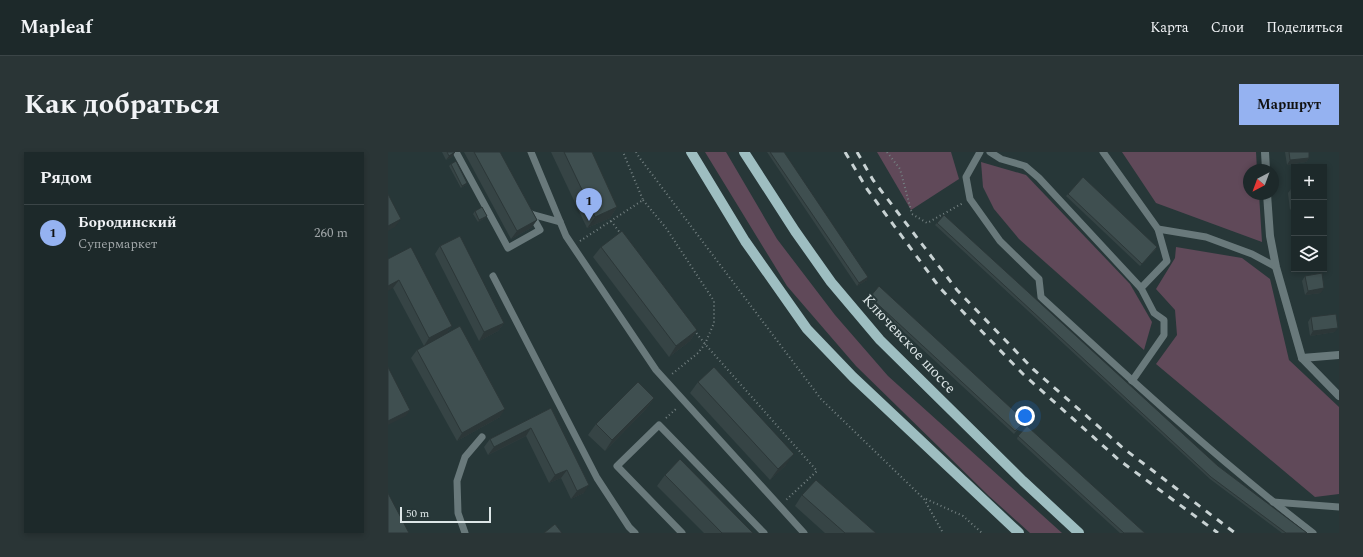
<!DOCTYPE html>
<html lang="ru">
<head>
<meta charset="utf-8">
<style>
  :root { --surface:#1d292a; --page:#2a3536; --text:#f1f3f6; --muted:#a0a6a8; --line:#3b4547; --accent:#95b2f1 }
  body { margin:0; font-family:Spectral,serif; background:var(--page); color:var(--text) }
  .controls { position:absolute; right:12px; top:12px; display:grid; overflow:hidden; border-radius:0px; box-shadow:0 2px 6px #0003 }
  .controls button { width:36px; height:36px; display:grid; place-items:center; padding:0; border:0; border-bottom:1px solid var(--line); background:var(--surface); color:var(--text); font:20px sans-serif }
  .compass { position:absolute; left:855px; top:12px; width:36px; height:36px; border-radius:50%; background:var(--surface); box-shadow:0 2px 6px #0003; rotate:221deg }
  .scale { position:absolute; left:12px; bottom:10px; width:91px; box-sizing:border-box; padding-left:4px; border:2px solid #dde6e7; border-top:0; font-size:11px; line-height:14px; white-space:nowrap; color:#dde6e7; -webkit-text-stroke:3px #273738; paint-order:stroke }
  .you { position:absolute; left:637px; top:264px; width:14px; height:14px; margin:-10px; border:3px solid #fff; border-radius:50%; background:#1a73e8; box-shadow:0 0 0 6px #1a73e833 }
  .badge { display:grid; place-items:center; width:26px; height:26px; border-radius:50%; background:var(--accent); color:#111; font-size:13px; font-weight:700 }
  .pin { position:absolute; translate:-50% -33px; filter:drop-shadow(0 1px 2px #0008) }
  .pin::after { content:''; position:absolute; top:21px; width:14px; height:12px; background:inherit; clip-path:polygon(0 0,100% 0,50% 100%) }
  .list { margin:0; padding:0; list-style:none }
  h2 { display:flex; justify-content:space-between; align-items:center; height:52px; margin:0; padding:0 16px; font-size:17px }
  h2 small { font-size:13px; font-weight:400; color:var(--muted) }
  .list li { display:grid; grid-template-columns:26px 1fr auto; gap:12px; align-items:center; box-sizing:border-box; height:56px; padding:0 16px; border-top:1px solid var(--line) }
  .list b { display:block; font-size:15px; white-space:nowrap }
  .list p { margin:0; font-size:13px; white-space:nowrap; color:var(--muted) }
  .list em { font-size:13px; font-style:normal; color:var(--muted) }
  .icon { flex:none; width:22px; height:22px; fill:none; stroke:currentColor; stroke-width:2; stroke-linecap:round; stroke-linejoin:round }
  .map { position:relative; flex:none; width:951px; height:381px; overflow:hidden; border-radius:0px }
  header { display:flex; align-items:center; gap:24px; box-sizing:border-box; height:56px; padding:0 20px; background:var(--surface); border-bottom:1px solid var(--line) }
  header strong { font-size:19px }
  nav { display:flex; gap:22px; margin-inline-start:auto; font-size:14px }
  .intro { display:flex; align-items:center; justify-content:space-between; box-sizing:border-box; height:96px; padding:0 24px }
  h1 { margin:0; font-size:28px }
  .button { padding:10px 18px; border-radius:0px; background:var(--accent); color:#111; font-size:14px; font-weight:700 }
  main { display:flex; gap:24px; padding:0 24px }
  aside { flex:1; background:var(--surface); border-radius:0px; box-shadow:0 2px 6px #0003 }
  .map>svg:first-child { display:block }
</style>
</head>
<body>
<header>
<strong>Mapleaf</strong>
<nav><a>Карта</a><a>Слои</a><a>Поделиться</a></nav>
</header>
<div class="intro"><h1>Как добраться</h1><a class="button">Маршрут</a></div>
<main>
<aside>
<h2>Рядом<small></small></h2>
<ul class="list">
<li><span class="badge">1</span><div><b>Бородинский</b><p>Супермаркет</p></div><em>260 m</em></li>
</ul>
</aside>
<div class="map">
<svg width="951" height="381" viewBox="0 0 951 381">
  <rect width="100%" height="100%" fill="#273738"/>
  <g fill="#604959">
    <polygon points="317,0 338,0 389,87 447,163 500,224 674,381 642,381 601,344 468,214 399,134"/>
    <polygon points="489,0 563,0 571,27 523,58"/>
    <polygon points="734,0 868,0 869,18 861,18 861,42 871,42 874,90 768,51"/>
    <polygon points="593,10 638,23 742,132 764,170 756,198 631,87 606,57 595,35"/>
    <polygon points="788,95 854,106 882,127 901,208 951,255 951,342 927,345 768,212 789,183 787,158 768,137 787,106"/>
  </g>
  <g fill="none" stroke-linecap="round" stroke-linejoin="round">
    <g stroke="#748182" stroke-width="2" stroke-dasharray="1 3" stroke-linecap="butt">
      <polyline points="248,0 251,5 433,247 536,347 555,381"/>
      <polyline points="499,0 512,17 524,62 539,71 575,51"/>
      <polyline points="255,48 278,76 326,149 326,171 317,192 310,201 284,222"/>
      <polyline points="223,69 233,82"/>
      <polyline points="192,89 255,48 235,0"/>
      <polyline points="306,178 317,192 429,319 398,348"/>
      <polyline points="278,266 289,256"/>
      <polyline points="538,347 575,364 594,381"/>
    </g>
    <g stroke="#69797b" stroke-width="7">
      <polyline points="68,0 120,96 152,78 143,62"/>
      <polyline points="143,0 178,84 268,218 416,381"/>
      <path d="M592 0 578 25 582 47 612 89 651 127 653 145C741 226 830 308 925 381"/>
      <polyline points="602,0 613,7 637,14 651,26 753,136 766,161 776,168 776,183 744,229"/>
      <polyline points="715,0 770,77 818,85 864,102 888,115"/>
      <polyline points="143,62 172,70"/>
      <polyline points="105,124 209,326 241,375 247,381"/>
      <polyline points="753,136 779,109 770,77"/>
      <polyline points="885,350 951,355"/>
      <polyline points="77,381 70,361 69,329 77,305 94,285"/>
      <polyline points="294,381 229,314 271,273 376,381"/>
    </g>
    <g stroke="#69797b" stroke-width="8">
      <polyline points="877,0 878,18"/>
      <polyline points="879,42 882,84 888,115 914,206 951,244"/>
      <polyline points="914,206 951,203"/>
    </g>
    <g stroke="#9ebec1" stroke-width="10">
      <polyline points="303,0 357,89 419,177 465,225 631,381"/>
      <polyline points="356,0 407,79 443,130 492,188 635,329 691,381"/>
    </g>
    <g stroke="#c8d2d3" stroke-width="3" stroke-dasharray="7 7" stroke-linecap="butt">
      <polyline points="457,0 479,37 552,136 635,222 731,308 830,381"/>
      <polyline points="469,0 485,28 569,138 645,217 735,296 847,381"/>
    </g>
  </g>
  <g fill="#364445">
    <polygon points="54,0 67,0 64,5 58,8"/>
    <polygon points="76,0 112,0 149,68 143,76 123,87"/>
    <polygon points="163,0 204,0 229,55 222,66 199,76"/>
    <polygon points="379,0 396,0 479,128 469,134"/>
    <polygon points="897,0 921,0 921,6 918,10 899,13"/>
    <polygon points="63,12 79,31 78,33 73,36 61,14"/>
    <polygon points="903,37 906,37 906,58 902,58 900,41"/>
    <polygon points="680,42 768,97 752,114 678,44"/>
    <polygon points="87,59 99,64 97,66 90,70 85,62"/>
    <polygon points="549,71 830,314 919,381 894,381 822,327 547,73"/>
    <polygon points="52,94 116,171 110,179 91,189 47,102"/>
    <polygon points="213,95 309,178 302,189 281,205 205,105"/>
    <polygon points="0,107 64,174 58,182 36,194 5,136"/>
    <polygon points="917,124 933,141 917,143 914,129"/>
    <polygon points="482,145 635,271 626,282 480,147"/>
    <polygon points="923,165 947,180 922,184 920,170"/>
    <polygon points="29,198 112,265 69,289 23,206"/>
    <polygon points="310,230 398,313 382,328 302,241"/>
    <polygon points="266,246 258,257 217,299 200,283 208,272"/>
    <polygon points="163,256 196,341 183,347 173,326 161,331 138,284 100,303 96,295 102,287"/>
    <polygon points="630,284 757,381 732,381 629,287"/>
    <polygon points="277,323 365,381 316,381 269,334"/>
    <polygon points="414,343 488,381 437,381 407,354"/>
  </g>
  <g fill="#2c3738">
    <polygon points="67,0 64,5 58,8 61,4"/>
    <polygon points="921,6 918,10 899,13 902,8"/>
    <polygon points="79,31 78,33 73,36 74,34"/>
    <polygon points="905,54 906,54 906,58 902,58"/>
    <polygon points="229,55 222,66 199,76 207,65"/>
    <polygon points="99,64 97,66 90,70 91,68"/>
    <polygon points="13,67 7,75 0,79 0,74"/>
    <polygon points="149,68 143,76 123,87 129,79"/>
    <polygon points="480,125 479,128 469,134 471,131"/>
    <polygon points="11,128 5,136 0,139 0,134"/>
    <polygon points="936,136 933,141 917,143 920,139"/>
    <polygon points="116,171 110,179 91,189 96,180"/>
    <polygon points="64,174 58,182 36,194 41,186"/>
    <polygon points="950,176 947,180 922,184 925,179"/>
    <polygon points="309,178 302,189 281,205 288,194"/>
    <polygon points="266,246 258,257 217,299 224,288"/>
    <polygon points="117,257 112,265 69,289 74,281"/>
    <polygon points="22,258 18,264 0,273 0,269"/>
    <polygon points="143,276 138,284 100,303 106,295"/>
    <polygon points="406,302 398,313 382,328 390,317"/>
    <polygon points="179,318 173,326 161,331 167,323"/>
    <polygon points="201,333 196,341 183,347 189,339"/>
  </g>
  <g fill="#3f4f50" stroke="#2c3738">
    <polygon points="59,0 67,0 61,4"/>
    <polygon points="86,0 112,0 149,68 129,79"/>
    <polygon points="176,0 204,0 229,55 207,65"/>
    <polygon points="382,0 396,0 480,125 471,131"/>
    <polygon points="901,0 921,0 921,6 902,8"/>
    <polygon points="68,9 79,31 74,34 63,12"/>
    <polygon points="695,25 769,95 754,112 680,42"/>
    <polygon points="903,37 906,37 906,54 905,54"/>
    <polygon points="0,42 13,67 0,74"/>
    <polygon points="94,55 99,64 91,68 87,59"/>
    <polygon points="556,63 830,314 919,381 898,381 823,325 549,71"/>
    <polygon points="234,79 309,178 288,194 213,95"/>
    <polygon points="72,84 116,171 96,180 52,94"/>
    <polygon points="23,95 64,174 41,186 11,128 0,134 0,107"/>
    <polygon points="934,121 936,136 920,139 917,124"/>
    <polygon points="491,134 637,269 627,279 482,145"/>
    <polygon points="948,162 950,176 925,179 923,165"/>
    <polygon points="72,174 117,257 74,281 29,198"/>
    <polygon points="0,215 22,258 0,269"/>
    <polygon points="326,215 406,302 390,317 310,230"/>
    <polygon points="250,230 266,246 224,288 208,272"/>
    <polygon points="163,256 201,333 189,339 179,318 167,323 143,276 106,295 102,287"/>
    <polygon points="639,274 757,381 736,381 630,284"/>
    <polygon points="292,307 365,381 334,381 277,323"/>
    <polygon points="428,328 488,381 457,381 414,343"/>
    <polygon points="0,341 21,381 0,381"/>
    <polygon points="167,372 174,381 156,381"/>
  </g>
  <g text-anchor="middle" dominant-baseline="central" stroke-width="4" stroke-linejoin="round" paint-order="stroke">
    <g font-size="15" fill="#dde6e7" stroke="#273738">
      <text transform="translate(521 192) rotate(47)">Ключевское шоссе</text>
    </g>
  </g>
</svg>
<div class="controls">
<button>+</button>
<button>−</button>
<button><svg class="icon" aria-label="layers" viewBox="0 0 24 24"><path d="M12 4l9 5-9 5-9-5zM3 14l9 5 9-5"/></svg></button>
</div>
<svg class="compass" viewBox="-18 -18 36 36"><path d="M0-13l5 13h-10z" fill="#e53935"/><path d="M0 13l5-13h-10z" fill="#a0a6a8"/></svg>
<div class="scale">50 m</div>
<div class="you"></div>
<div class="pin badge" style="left:201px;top:69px">1</div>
</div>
</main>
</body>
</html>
